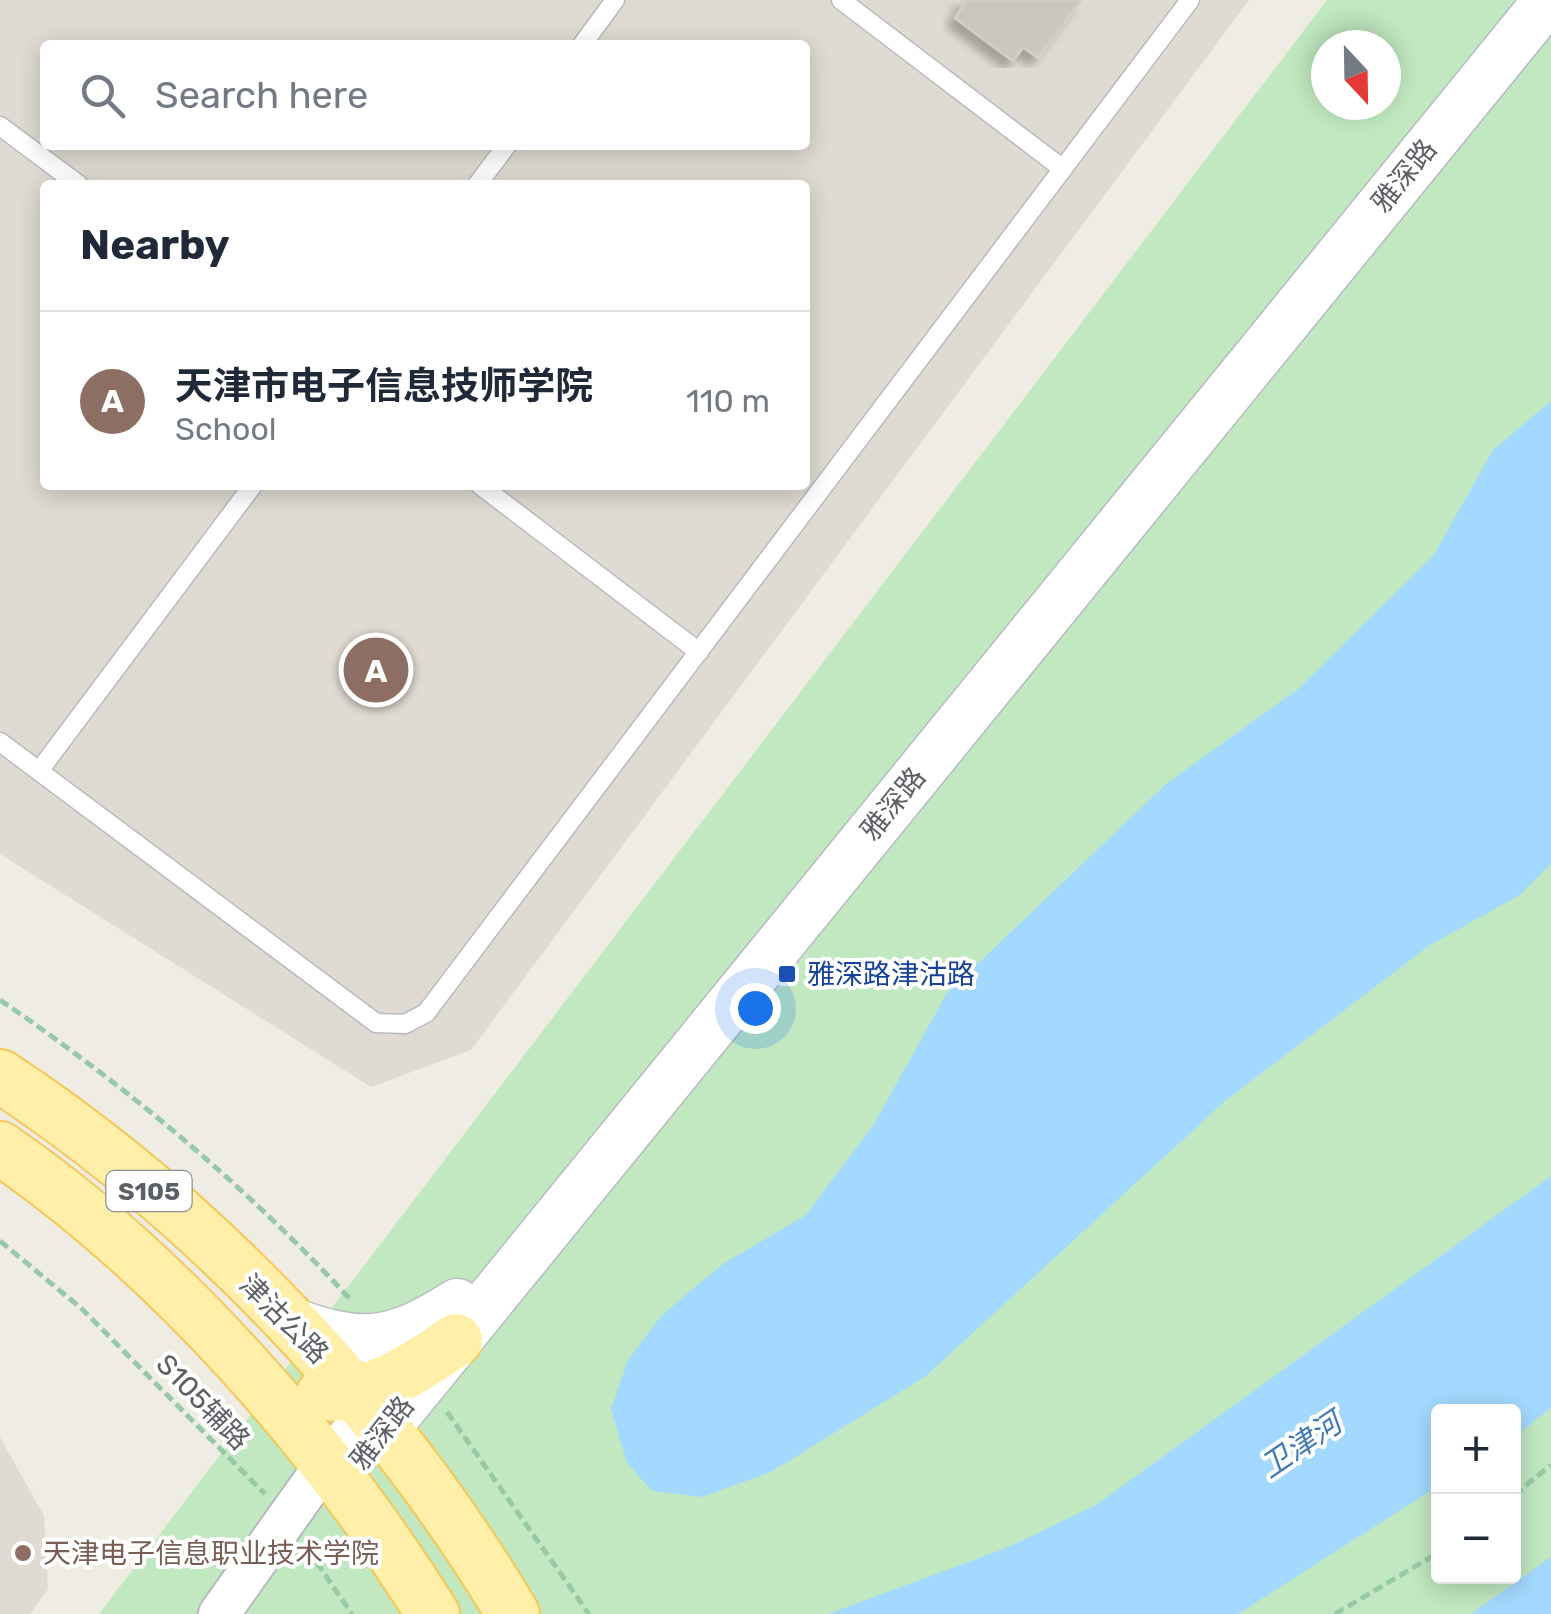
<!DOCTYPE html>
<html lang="en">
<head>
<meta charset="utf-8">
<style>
  :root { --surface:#fff; --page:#f6f6f7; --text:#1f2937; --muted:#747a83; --line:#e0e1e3; --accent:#ef352a }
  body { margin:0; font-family:Rubik,"Noto Sans SC",sans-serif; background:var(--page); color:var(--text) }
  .controls { position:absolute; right:30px; bottom:30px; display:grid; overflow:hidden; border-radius:10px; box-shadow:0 5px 25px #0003 }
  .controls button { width:90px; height:90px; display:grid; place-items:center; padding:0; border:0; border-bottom:2px solid var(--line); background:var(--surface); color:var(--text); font:50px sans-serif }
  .compass { position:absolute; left:1311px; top:30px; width:90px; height:90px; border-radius:50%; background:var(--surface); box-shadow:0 5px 25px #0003; rotate:158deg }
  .you { position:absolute; left:755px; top:1008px; width:35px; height:35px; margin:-25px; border:8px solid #fff; border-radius:50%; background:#1a73e8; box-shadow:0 0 0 15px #1a73e833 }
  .badge { display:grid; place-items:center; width:65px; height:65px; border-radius:50%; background:var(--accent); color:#fff; font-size:32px; font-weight:700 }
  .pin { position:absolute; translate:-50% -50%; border:5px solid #fff; box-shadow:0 2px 10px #0006 }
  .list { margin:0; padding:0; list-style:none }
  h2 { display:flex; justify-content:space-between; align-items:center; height:130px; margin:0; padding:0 40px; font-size:42px }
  h2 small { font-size:32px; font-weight:400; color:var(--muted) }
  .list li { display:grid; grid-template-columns:65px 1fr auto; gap:30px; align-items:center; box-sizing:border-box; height:180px; padding:0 40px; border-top:2px solid var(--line) }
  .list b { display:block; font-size:38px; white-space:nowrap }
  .list p { margin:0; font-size:32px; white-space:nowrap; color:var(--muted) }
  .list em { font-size:32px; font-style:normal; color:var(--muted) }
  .icon { flex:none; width:55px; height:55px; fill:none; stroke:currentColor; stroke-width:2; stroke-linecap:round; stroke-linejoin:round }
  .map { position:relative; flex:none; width:1551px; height:1614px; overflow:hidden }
  .search { position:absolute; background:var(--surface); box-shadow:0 5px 25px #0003; left:40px; top:40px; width:770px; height:110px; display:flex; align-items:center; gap:25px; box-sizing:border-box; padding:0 35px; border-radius:10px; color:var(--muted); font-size:38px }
  .panel { position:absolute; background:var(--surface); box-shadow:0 5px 25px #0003; left:40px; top:180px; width:770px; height:310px; border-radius:10px }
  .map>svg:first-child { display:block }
</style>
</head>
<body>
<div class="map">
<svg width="1551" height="1614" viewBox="0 0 1551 1614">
  <defs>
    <filter id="shadow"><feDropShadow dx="-8" dy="8" stdDeviation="5" flood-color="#0004"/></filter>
  </defs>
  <rect width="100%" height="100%" fill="#efece4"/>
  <g fill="#dfdbd2" fill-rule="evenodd">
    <path d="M0 0H1249L471 1050 371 1087 0 854ZM45 45H805V145H45ZM45 185H805V485H45Z"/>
    <polygon points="0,1437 44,1516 48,1589 30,1614 0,1614"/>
  </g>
  <path fill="#c1e8c0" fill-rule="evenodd" d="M1327 0H1551V1614H99ZM1326 45H1386V105H1326ZM1438 1412H1514V1576H1438Z"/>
  <g fill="#a4d9ff">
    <polygon points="1551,401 1551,864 1520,895 1430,945 1225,1101 926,1376 771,1472 702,1497 652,1491 627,1463 611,1409 628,1360 662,1315 723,1264 806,1215 874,1124 947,993 1167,783 1298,689 1433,556 1493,450"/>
    <polygon points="1551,1176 1551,1408 1514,1437 1514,1412 1438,1412 1438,1486 1238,1614 828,1614 1006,1548 1096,1505"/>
    <polygon points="1551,1557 1551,1614 1471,1614"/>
  </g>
  <polygon fill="#cac7c1" stroke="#d4cec2" stroke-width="2.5" filter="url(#shadow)" points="960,0 1081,0 1038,58 1023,47 1013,61 955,18 965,4"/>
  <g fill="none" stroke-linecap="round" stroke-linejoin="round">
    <defs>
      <g id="service">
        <polyline points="841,0 1063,169"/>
        <polyline points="582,45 615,0"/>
        <polyline points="0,126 79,185"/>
        <polyline points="477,185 507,145"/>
        <polyline points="480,485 699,652"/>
        <polyline points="0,742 376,1023 405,1024 426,1013 1190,0"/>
        <polyline points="39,771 253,485"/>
      </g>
      <polyline id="tertiary" points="219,1614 327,1462 371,1408"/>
      <g id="secondary">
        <path d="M287 1320C361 1348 391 1345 457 1303"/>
        <polyline points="386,1428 1548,0"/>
      </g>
      <g id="primary">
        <path d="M0 1076C203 1209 389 1406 513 1614"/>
        <path d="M0 1148C169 1264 324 1441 433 1614"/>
        <path d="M323 1394C370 1399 419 1366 456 1340"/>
      </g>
    </defs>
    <use href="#service" stroke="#b7babf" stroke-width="21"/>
    <use href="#tertiary" stroke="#b7babf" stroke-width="44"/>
    <use href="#secondary" stroke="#b8bbc1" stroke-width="51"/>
    <use href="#primary" stroke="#f6c656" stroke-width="56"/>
    <g stroke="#98c9a6" stroke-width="5" stroke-dasharray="10 5" stroke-linecap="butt">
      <path d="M0 1000C126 1086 245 1185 349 1298"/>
      <polyline points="0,1241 82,1309 265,1494"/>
      <polyline points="447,1412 589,1614"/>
      <polyline points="1514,1495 1551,1465"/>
      <polyline points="308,1550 352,1614"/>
      <polyline points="1335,1614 1438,1553"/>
    </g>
    <use href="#service" stroke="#fff" stroke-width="18"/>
    <use href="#tertiary" stroke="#fff" stroke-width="40"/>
    <use href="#secondary" stroke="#fff" stroke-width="48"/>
    <use href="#primary" stroke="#ffefa9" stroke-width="52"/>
  </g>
  <rect fill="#1a4fb4" stroke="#fff" stroke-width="4" x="777" y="964" width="20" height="20" rx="5"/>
  <circle fill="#8d6e63" stroke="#fff" stroke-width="4" cx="23" cy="1553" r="10"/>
  <g text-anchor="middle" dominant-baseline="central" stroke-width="8" stroke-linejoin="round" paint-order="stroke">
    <rect fill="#fff" stroke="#8d9093" stroke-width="2.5" x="106.5" y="1171" width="85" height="40" rx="8"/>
    <g font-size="25" font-weight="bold" fill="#5c6065">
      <text x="149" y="1191">S105</text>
    </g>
    <g font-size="28" fill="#5c6065" stroke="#fff">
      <text transform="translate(1404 176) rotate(-51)">雅深路</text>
      <text transform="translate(893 804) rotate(-51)">雅深路</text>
      <text transform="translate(284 1319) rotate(45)">津沽公路</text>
      <text transform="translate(203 1402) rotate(46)">S105辅路</text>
      <text transform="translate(382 1433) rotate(-52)">雅深路</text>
    </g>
    <g font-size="28" fill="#164399" stroke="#fff" text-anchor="start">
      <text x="807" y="974">雅深路津沽路</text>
    </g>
    <g font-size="28" fill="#785e54" stroke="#fff" text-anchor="start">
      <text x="43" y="1553">天津电子信息职业技术学院</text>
    </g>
    <g font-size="30" font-style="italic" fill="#3d7ab6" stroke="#fff">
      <text transform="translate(1301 1445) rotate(-34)">卫津河</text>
    </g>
  </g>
</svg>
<div class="controls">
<button>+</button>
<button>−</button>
</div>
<svg class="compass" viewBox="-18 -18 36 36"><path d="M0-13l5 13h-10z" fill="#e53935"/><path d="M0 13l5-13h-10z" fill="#747a83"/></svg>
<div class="you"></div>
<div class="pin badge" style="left:376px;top:670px;background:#8d6e63">A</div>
<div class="search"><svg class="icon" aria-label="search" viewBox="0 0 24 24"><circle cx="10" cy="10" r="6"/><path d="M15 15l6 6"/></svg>Search here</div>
<section class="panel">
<h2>Nearby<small></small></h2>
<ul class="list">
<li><span class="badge" style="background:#8d6e63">A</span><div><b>天津市电子信息技师学院</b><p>School</p></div><em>110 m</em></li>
</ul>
</section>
</div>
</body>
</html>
